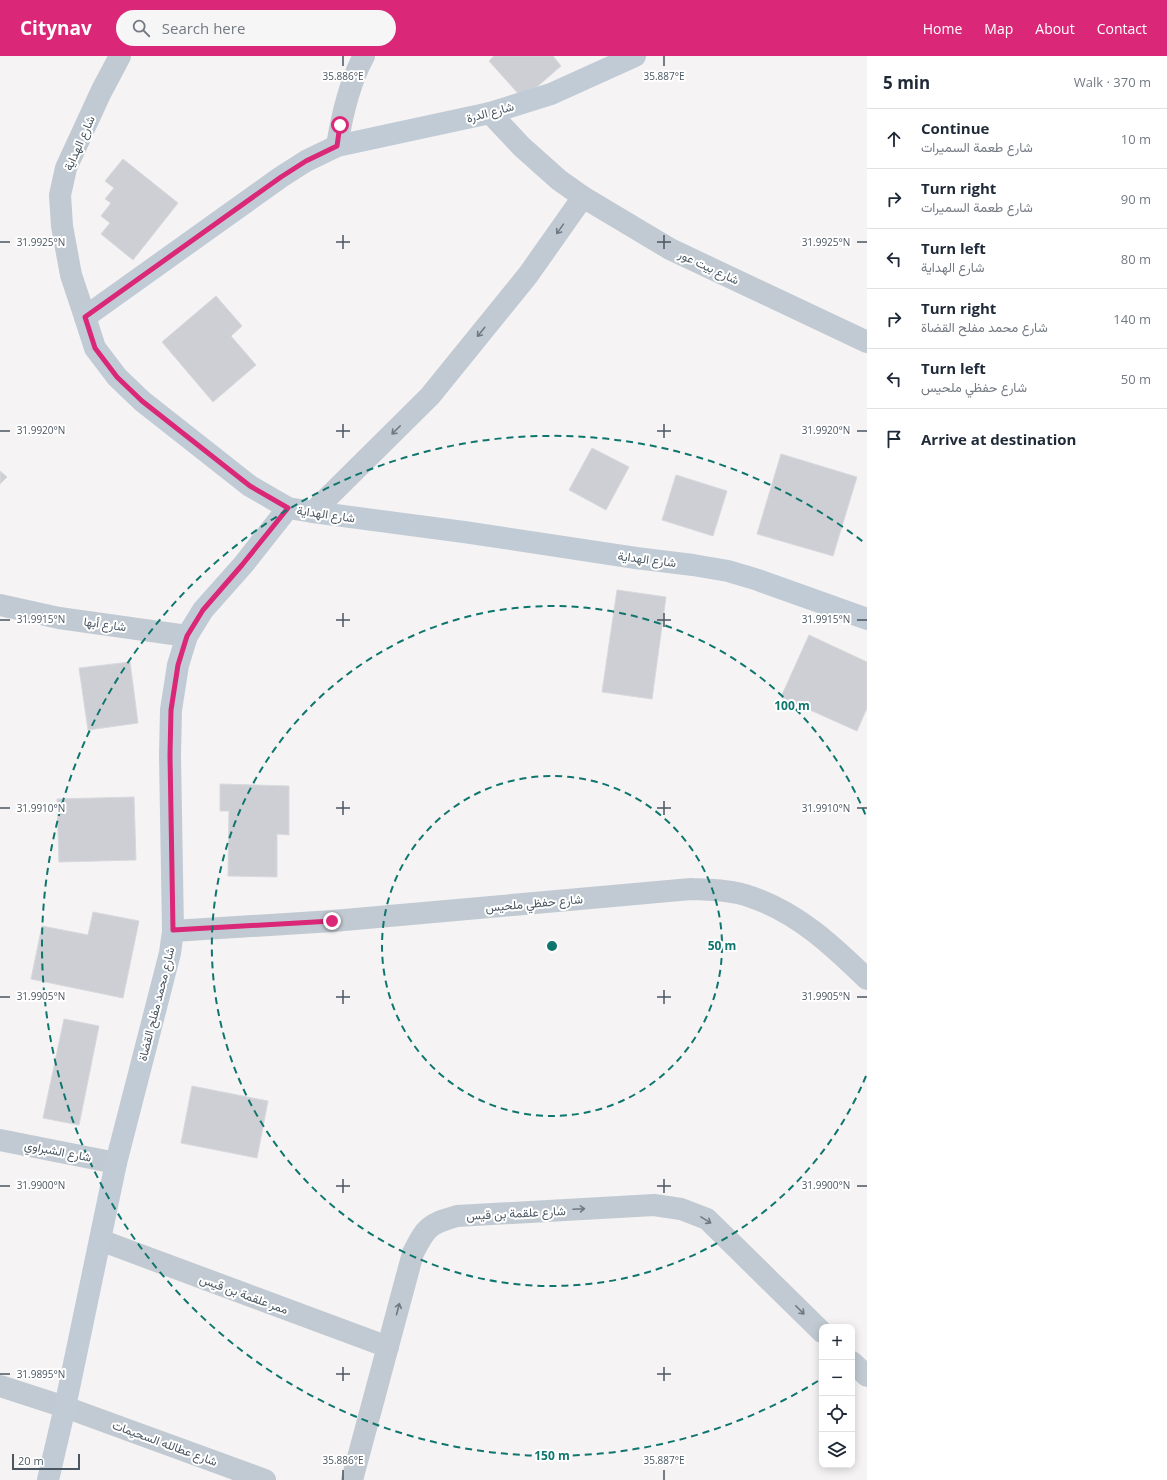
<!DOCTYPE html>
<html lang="en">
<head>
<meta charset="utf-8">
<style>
  :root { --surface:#fff; --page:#f6f6f7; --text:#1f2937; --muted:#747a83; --line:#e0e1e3; --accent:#db2777 }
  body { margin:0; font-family:"Open Sans",Vazirmatn,sans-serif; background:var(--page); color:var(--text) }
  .controls { position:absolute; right:12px; bottom:12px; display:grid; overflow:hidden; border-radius:8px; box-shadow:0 2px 10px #0003 }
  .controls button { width:36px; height:36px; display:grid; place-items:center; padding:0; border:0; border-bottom:1px solid var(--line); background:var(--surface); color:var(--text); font:20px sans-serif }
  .scale { position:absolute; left:12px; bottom:10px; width:68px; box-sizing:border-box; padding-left:4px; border:2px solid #4a5661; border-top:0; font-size:11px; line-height:14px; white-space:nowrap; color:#4a5661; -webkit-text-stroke:3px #fff; paint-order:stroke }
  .stop { position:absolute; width:12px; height:12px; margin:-9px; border:3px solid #db2777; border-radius:50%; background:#fff }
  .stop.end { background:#db2777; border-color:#fff; box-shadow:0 1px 4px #0008 }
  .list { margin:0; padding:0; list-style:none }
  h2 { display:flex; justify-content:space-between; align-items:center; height:52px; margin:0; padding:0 16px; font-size:17px }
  h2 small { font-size:13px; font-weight:400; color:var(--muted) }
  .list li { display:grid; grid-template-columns:26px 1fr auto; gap:12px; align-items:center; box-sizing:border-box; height:60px; padding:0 16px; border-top:1px solid var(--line) }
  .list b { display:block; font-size:15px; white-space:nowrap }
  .list p { margin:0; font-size:13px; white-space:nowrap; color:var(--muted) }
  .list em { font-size:13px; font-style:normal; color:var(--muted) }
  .icon { flex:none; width:22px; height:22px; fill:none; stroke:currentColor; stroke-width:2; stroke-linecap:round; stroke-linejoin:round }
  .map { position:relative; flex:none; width:867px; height:1424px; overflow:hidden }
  header { display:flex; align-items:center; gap:24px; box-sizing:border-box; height:56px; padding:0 20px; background:var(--accent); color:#fff }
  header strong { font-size:19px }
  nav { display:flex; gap:22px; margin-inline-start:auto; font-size:14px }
  .search { width:280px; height:36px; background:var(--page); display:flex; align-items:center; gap:10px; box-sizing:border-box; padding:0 14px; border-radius:22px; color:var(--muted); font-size:15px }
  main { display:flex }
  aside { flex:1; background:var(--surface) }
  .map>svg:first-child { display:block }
</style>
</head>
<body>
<header>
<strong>Citynav</strong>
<div class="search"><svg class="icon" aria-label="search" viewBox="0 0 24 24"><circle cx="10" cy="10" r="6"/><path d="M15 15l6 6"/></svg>Search here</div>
<nav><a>Home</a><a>Map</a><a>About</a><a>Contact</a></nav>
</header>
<main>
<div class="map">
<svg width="867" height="1424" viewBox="0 0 867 1424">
  <rect width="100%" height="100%" fill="#f5f3f3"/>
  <g fill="#cdcfd5" stroke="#d7d9de">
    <polygon points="494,0 553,0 561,10 523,43 489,5"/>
    <polygon points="123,103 178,147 133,204 101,178 110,167 101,160 111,147 105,143 114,132 105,125"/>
    <polygon points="216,240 242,270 231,280 256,309 213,346 162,286"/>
    <polygon points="592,392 629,411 606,454 569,434"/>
    <polygon points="781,398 857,421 833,500 757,478"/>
    <polygon points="0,415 7,421 0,428"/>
    <polygon points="676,419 727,435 713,480 662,464"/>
    <polygon points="617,534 666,541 652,643 602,636"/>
    <polygon points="809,579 867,606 867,652 857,675 781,641"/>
    <polygon points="130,606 138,667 88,674 79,612"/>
    <polygon points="220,728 289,730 289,779 277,778 277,821 228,820 229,755 220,755"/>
    <polygon points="134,741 136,804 59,806 57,743"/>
    <polygon points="93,856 139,865 123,942 31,923 42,870 88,879"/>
    <polygon points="64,963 99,970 79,1069 43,1062"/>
    <polygon points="192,1030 268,1045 257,1102 181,1087"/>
  </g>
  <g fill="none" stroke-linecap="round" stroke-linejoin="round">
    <g stroke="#c1cad2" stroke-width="22">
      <polyline points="490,57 522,91 559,124 583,141 670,193 867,286"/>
      <path d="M337 90C342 59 349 27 364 0"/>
      <polyline points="85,261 71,219 62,170 60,139 66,112 101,36 120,0"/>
      <polyline points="313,456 430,340 528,219 583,141"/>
      <polyline points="0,549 59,562 187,580"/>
      <path d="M173 875 333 865 691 833C711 834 732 834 751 841 797 856 833 890 867 923"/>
      <polyline points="0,1084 116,1107"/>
      <polyline points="100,1184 388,1291"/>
      <polyline points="852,1306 867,1320"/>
      <polyline points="0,1330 65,1351 265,1424"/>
      <path d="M352 1424 413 1197C426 1171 429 1168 457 1160L654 1149 681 1153 707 1163 822 1276"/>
    </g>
    <g stroke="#c1cbd6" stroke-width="22">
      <polyline points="635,0 551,38 490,57 337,90 306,105 281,121 85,261 95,292 117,321 142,345 250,430 288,452 313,456 464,476 636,502 693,509 728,515 755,523 867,563"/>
      <polyline points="48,1424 65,1351 116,1107 170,897 173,875 170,699 171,654 178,609 187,580 203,554 243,509 288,452"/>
    </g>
  </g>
  <defs><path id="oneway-shaft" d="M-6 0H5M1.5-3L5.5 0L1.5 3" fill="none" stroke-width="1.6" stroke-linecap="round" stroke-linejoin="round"/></defs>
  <g stroke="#6e7983">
    <use href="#oneway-shaft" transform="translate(560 173) rotate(125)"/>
    <use href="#oneway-shaft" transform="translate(481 276) rotate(129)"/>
    <use href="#oneway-shaft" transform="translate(396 374) rotate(135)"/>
    <use href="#oneway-shaft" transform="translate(579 1153) rotate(-3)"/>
    <use href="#oneway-shaft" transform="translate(706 1164) rotate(32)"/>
    <use href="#oneway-shaft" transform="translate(398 1253) rotate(-75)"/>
    <use href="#oneway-shaft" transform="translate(800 1254) rotate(45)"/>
  </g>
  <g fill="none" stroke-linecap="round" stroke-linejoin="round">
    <polyline stroke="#db2777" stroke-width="5" points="332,865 173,874 170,699 171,654 178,609 187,580 203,554 242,509 288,452 250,430 142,345 117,321 95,292 85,261 281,121 306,105 337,90 340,69"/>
  </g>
  <path fill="none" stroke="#4a5661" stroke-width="1.5" d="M343 0V10M664 0V10M343 179V193M664 179V193M0 186H10M336 186H350M657 186H671M857 186H867M343 368V382M664 368V382M0 375H10M336 375H350M657 375H671M857 375H867M343 557V571M664 557V571M0 564H10M336 564H350M657 564H671M857 564H867M343 745V759M664 745V759M0 752H10M336 752H350M657 752H671M857 752H867M343 934V948M664 934V948M0 941H10M336 941H350M657 941H671M857 941H867M343 1123V1137M664 1123V1137M0 1130H10M336 1130H350M657 1130H671M857 1130H867M343 1311V1325M664 1311V1325M0 1318H10M336 1318H350M657 1318H671M343 1414V1424M664 1414V1424"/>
  <g fill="none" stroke="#0f766e" stroke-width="2" stroke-dasharray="7 5">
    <circle cx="552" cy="890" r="170"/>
    <path d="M866 1020A340 340 0 1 1 866 760"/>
    <path d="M818 1325A510 510 0 1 1 866 488"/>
  </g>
  <g text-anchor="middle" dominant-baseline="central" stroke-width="4" stroke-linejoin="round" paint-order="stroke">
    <g font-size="12" fill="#4a5661" stroke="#fff">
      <text transform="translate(490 56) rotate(-15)">شارع الدرة</text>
      <text transform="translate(79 87) rotate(-66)">شارع الهداية</text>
      <text transform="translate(709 211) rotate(25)">شارع بيت عور</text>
      <text transform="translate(326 458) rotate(8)">شارع الهداية</text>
      <text transform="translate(647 503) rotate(7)">شارع الهداية</text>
      <text transform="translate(105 568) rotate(8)">شارع أبها</text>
      <text transform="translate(534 847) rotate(-5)">شارع حفظي ملحيس</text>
      <text transform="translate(156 948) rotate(-76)">شارع محمد مفلح القضاة</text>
      <text transform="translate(58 1095) rotate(11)">شارع الشبراوي</text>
      <text transform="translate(516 1157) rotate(-3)">شارع علقمة بن قيس</text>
      <text transform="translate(244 1238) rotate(20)">ممر علقمة بن قيس</text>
      <text transform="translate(165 1387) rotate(20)">شارع عطالله السحيمات</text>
    </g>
  </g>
  <g font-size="10" text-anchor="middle" fill="#4a5661" stroke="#fff" stroke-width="4" stroke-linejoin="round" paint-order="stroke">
    <text x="343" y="24">35.886°E</text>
    <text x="664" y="24">35.887°E</text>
    <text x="41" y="190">31.9925°N</text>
    <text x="826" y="190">31.9925°N</text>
    <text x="41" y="378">31.9920°N</text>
    <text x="826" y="378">31.9920°N</text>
    <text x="41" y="567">31.9915°N</text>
    <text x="826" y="567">31.9915°N</text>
    <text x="41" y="756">31.9910°N</text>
    <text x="826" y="756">31.9910°N</text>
    <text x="41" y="944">31.9905°N</text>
    <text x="826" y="944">31.9905°N</text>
    <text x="41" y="1133">31.9900°N</text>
    <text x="826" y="1133">31.9900°N</text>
    <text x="41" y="1322">31.9895°N</text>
    <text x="343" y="1408">35.886°E</text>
    <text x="664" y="1408">35.887°E</text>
  </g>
  <circle cx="552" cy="890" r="6" fill="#0f766e" stroke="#fff" stroke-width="2"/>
  <g font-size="12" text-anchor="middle" font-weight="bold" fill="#0f766e" stroke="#fff" stroke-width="4" stroke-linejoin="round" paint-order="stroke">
    <text x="792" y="654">100 m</text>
    <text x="722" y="894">50 m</text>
    <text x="552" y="1404">150 m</text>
  </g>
</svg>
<div class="controls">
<button>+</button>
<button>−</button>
<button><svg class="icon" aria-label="locate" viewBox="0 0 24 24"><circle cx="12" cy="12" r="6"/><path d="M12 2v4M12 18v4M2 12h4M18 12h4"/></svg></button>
<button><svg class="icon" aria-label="layers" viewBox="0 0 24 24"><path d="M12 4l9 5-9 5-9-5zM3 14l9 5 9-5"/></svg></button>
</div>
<div class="scale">20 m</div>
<div class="stop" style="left:340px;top:69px"></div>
<div class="stop end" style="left:332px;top:865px"></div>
</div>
<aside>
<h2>5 min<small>Walk · 370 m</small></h2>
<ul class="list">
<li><svg class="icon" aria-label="ahead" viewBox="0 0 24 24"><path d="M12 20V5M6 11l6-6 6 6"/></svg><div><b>Continue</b><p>شارع طعمة السميرات</p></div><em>10 m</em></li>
<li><svg class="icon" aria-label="right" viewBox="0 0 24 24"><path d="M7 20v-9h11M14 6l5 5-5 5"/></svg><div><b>Turn right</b><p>شارع طعمة السميرات</p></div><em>90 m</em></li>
<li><svg class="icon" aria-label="left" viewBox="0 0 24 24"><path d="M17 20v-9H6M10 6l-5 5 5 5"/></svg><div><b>Turn left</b><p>شارع الهداية</p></div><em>80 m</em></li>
<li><svg class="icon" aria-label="right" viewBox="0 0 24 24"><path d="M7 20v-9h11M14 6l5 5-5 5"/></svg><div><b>Turn right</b><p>شارع محمد مفلح القضاة</p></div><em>140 m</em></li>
<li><svg class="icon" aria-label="left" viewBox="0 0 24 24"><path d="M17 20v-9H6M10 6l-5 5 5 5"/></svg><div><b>Turn left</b><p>شارع حفظي ملحيس</p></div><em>50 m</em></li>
<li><svg class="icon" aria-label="arrive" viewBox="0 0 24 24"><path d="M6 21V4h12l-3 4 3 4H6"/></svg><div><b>Arrive at destination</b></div></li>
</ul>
</aside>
</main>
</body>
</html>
